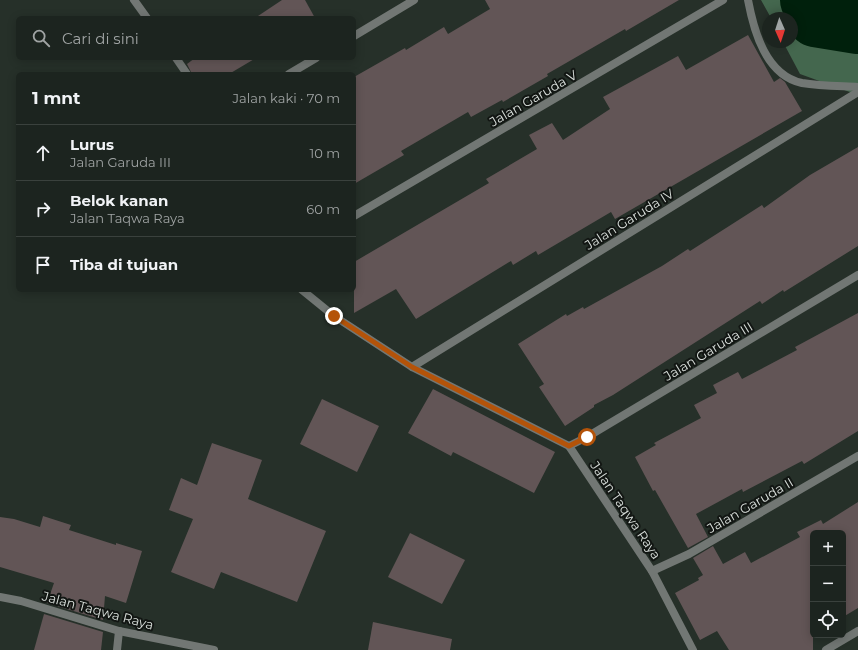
<!DOCTYPE html>
<html lang="id">
<head>
<meta charset="utf-8">
<style>
  :root { --surface:#1c241f; --page:#252c28; --text:#f1f3f6; --muted:#a0a4a4; --line:#3a413d }
  body { margin:0; font-family:Montserrat,sans-serif; background:var(--page); color:var(--text) }
  .controls { position:absolute; right:12px; bottom:12px; display:grid; overflow:hidden; border-radius:6px; box-shadow:0 2px 10px #0003 }
  .controls button { width:36px; height:36px; display:grid; place-items:center; padding:0; border:0; border-bottom:1px solid var(--line); background:var(--surface); color:var(--text); font:20px sans-serif }
  .compass { position:absolute; left:762px; top:12px; width:36px; height:36px; border-radius:50%; background:var(--surface); box-shadow:0 2px 10px #0003; rotate:177deg }
  .stop { position:absolute; width:12px; height:12px; margin:-9px; border:3px solid #b45309; border-radius:50%; background:#fff }
  .stop.end { background:#b45309; border-color:#fff; box-shadow:0 1px 4px #0008 }
  .list { margin:0; padding:0; list-style:none }
  h2 { display:flex; justify-content:space-between; align-items:center; height:52px; margin:0; padding:0 16px; font-size:17px }
  h2 small { font-size:13px; font-weight:400; color:var(--muted) }
  .list li { display:grid; grid-template-columns:26px 1fr auto; gap:12px; align-items:center; box-sizing:border-box; height:56px; padding:0 16px; border-top:1px solid var(--line) }
  .list b { display:block; font-size:15px; white-space:nowrap }
  .list p { margin:0; font-size:13px; white-space:nowrap; color:var(--muted) }
  .list em { font-size:13px; font-style:normal; color:var(--muted) }
  .icon { flex:none; width:22px; height:22px; fill:none; stroke:currentColor; stroke-width:2; stroke-linecap:round; stroke-linejoin:round }
  .map { position:relative; flex:none; width:858px; height:650px; overflow:hidden }
  .search { position:absolute; background:var(--surface); box-shadow:0 2px 10px #0003; left:16px; top:16px; width:340px; height:44px; display:flex; align-items:center; gap:10px; box-sizing:border-box; padding:0 14px; border-radius:6px; color:var(--muted); font-size:15px }
  .panel { position:absolute; background:var(--surface); box-shadow:0 2px 10px #0003; left:16px; top:72px; width:340px; height:220px; border-radius:6px }
  .map>svg:first-child { display:block }
</style>
</head>
<body>
<div class="map">
<svg width="858" height="650" viewBox="0 0 858 650">
  <rect width="100%" height="100%" fill="#263029"/>
  <polygon fill="#44674e" points="761,0 858,0 858,95 800,74 783,42 792,42 792,18 771,18"/>
  <g fill="none" stroke-linecap="round" stroke-linejoin="round">
    <polyline stroke="#00200c" stroke-width="56" points="808,0 815,19 858,26"/>
  </g>
  <g fill="#625556">
    <polygon points="282,0 305,0 315,18 255,18"/>
    <polygon points="485,0 679,0 626,31 625,29 547,74 548,76 503,102 502,100 471,117 468,112 401,151 404,155 354,184 354,77 405,48 406,50 444,27 448,34 490,9"/>
    <polygon points="748,35 774,82 780,78 785,82 802,111 615,219 611,212 538,255 536,251 513,265 511,261 416,319 396,289 354,313 354,262 489,183 486,179 537,149 529,135 552,123 563,140 610,109 603,97 678,56 686,70"/>
    <polygon points="195,58 256,58 229,74 192,74 187,64"/>
    <polygon points="858,147 858,246 784,292 783,290 762,304 760,301 613,395 594,405 594,407 565,426 539,387 544,384 518,344 566,314 567,316 583,307 584,309 662,266 688,249 690,251 762,205 764,208 810,175"/>
    <polygon points="858,313 858,431 804,464 802,461 743,492 742,489 696,514 708,537 688,548 655,490 653,491 635,457 656,445 654,443 701,418 694,405 717,393 713,385 738,372 742,379 797,350 795,347"/>
    <polygon points="433,389 555,452 534,493 453,452 451,456 408,433"/>
    <polygon points="322,399 379,426 357,472 300,444"/>
    <polygon points="212,443 262,460 248,499 326,531 297,602 221,572 214,589 171,572 193,519 169,510 181,478 197,485"/>
    <polygon points="858,502 858,608 843,617 843,533 813,533 813,650 729,650 717,631 700,640 675,593 699,580 698,578 703,575 693,558 713,546 723,564 745,552 751,563 800,537 797,532 821,520 823,524"/>
    <polygon points="43,516 71,525 69,530 116,545 116,543 142,551 126,603 105,596 103,620 47,603 54,583 0,567 0,517 14,519 40,527"/>
    <polygon points="410,533 465,560 442,604 388,577"/>
    <polygon points="44,614 103,632 101,650 34,650"/>
    <polygon points="373,622 452,639 450,650 368,650"/>
  </g>
  <g fill="none" stroke-linecap="round" stroke-linejoin="round">
    <g stroke="#727774" stroke-width="8">
      <polyline points="134,0 147,18"/>
      <path d="M748 0C754 32 766 75 802 83 820 86 840 86 858 87"/>
      <polyline points="354,36 414,0"/>
      <polyline points="176,58 187,74"/>
      <polyline points="289,74 316,58"/>
      <polyline points="354,216 723,0"/>
      <polyline points="302,290 334,316 412,367 569,446 652,571 693,650"/>
      <polyline points="412,367 858,92"/>
      <polyline points="569,446 587,437 858,275"/>
      <polyline points="652,571 689,554 858,456"/>
      <polyline points="0,597 21,601 119,631 214,650"/>
      <polyline points="117,650 119,631"/>
      <polyline points="826,650 858,631"/>
    </g>
  </g>
  <g fill="none" stroke-linecap="round" stroke-linejoin="round">
    <polyline stroke="#b45309" stroke-width="5" points="334,316 412,367 569,446 587,437"/>
  </g>
  <g text-anchor="middle" dominant-baseline="central" stroke-width="4" stroke-linejoin="round" paint-order="stroke">
    <g font-size="13" fill="#dae0dc" stroke="#121613">
      <text transform="translate(533 98) rotate(-30)">Jalan Garuda V</text>
      <text transform="translate(629 219) rotate(-32)">Jalan Garuda IV</text>
      <text transform="translate(708 351) rotate(-31)">Jalan Garuda III</text>
      <text transform="translate(750 505) rotate(-30)">Jalan Garuda II</text>
      <text transform="translate(626 510) rotate(56)">Jalan Taqwa Raya</text>
      <text transform="translate(98 610) rotate(15)">Jalan Taqwa Raya</text>
    </g>
  </g>
</svg>
<div class="controls">
<button>+</button>
<button>−</button>
<button><svg class="icon" aria-label="locate" viewBox="0 0 24 24"><circle cx="12" cy="12" r="6"/><path d="M12 2v4M12 18v4M2 12h4M18 12h4"/></svg></button>
</div>
<svg class="compass" viewBox="-18 -18 36 36"><path d="M0-13l5 13h-10z" fill="#e53935"/><path d="M0 13l5-13h-10z" fill="#a0a4a4"/></svg>
<div class="stop" style="left:587px;top:437px"></div>
<div class="stop end" style="left:334px;top:316px"></div>
<div class="search"><svg class="icon" aria-label="search" viewBox="0 0 24 24"><circle cx="10" cy="10" r="6"/><path d="M15 15l6 6"/></svg>Cari di sini</div>
<section class="panel">
<h2>1 mnt<small>Jalan kaki · 70 m</small></h2>
<ul class="list">
<li><svg class="icon" aria-label="ahead" viewBox="0 0 24 24"><path d="M12 20V5M6 11l6-6 6 6"/></svg><div><b>Lurus</b><p>Jalan Garuda III</p></div><em>10 m</em></li>
<li><svg class="icon" aria-label="right" viewBox="0 0 24 24"><path d="M7 20v-9h11M14 6l5 5-5 5"/></svg><div><b>Belok kanan</b><p>Jalan Taqwa Raya</p></div><em>60 m</em></li>
<li><svg class="icon" aria-label="arrive" viewBox="0 0 24 24"><path d="M6 21V4h12l-3 4 3 4H6"/></svg><div><b>Tiba di tujuan</b></div></li>
</ul>
</section>
</div>
</body>
</html>
